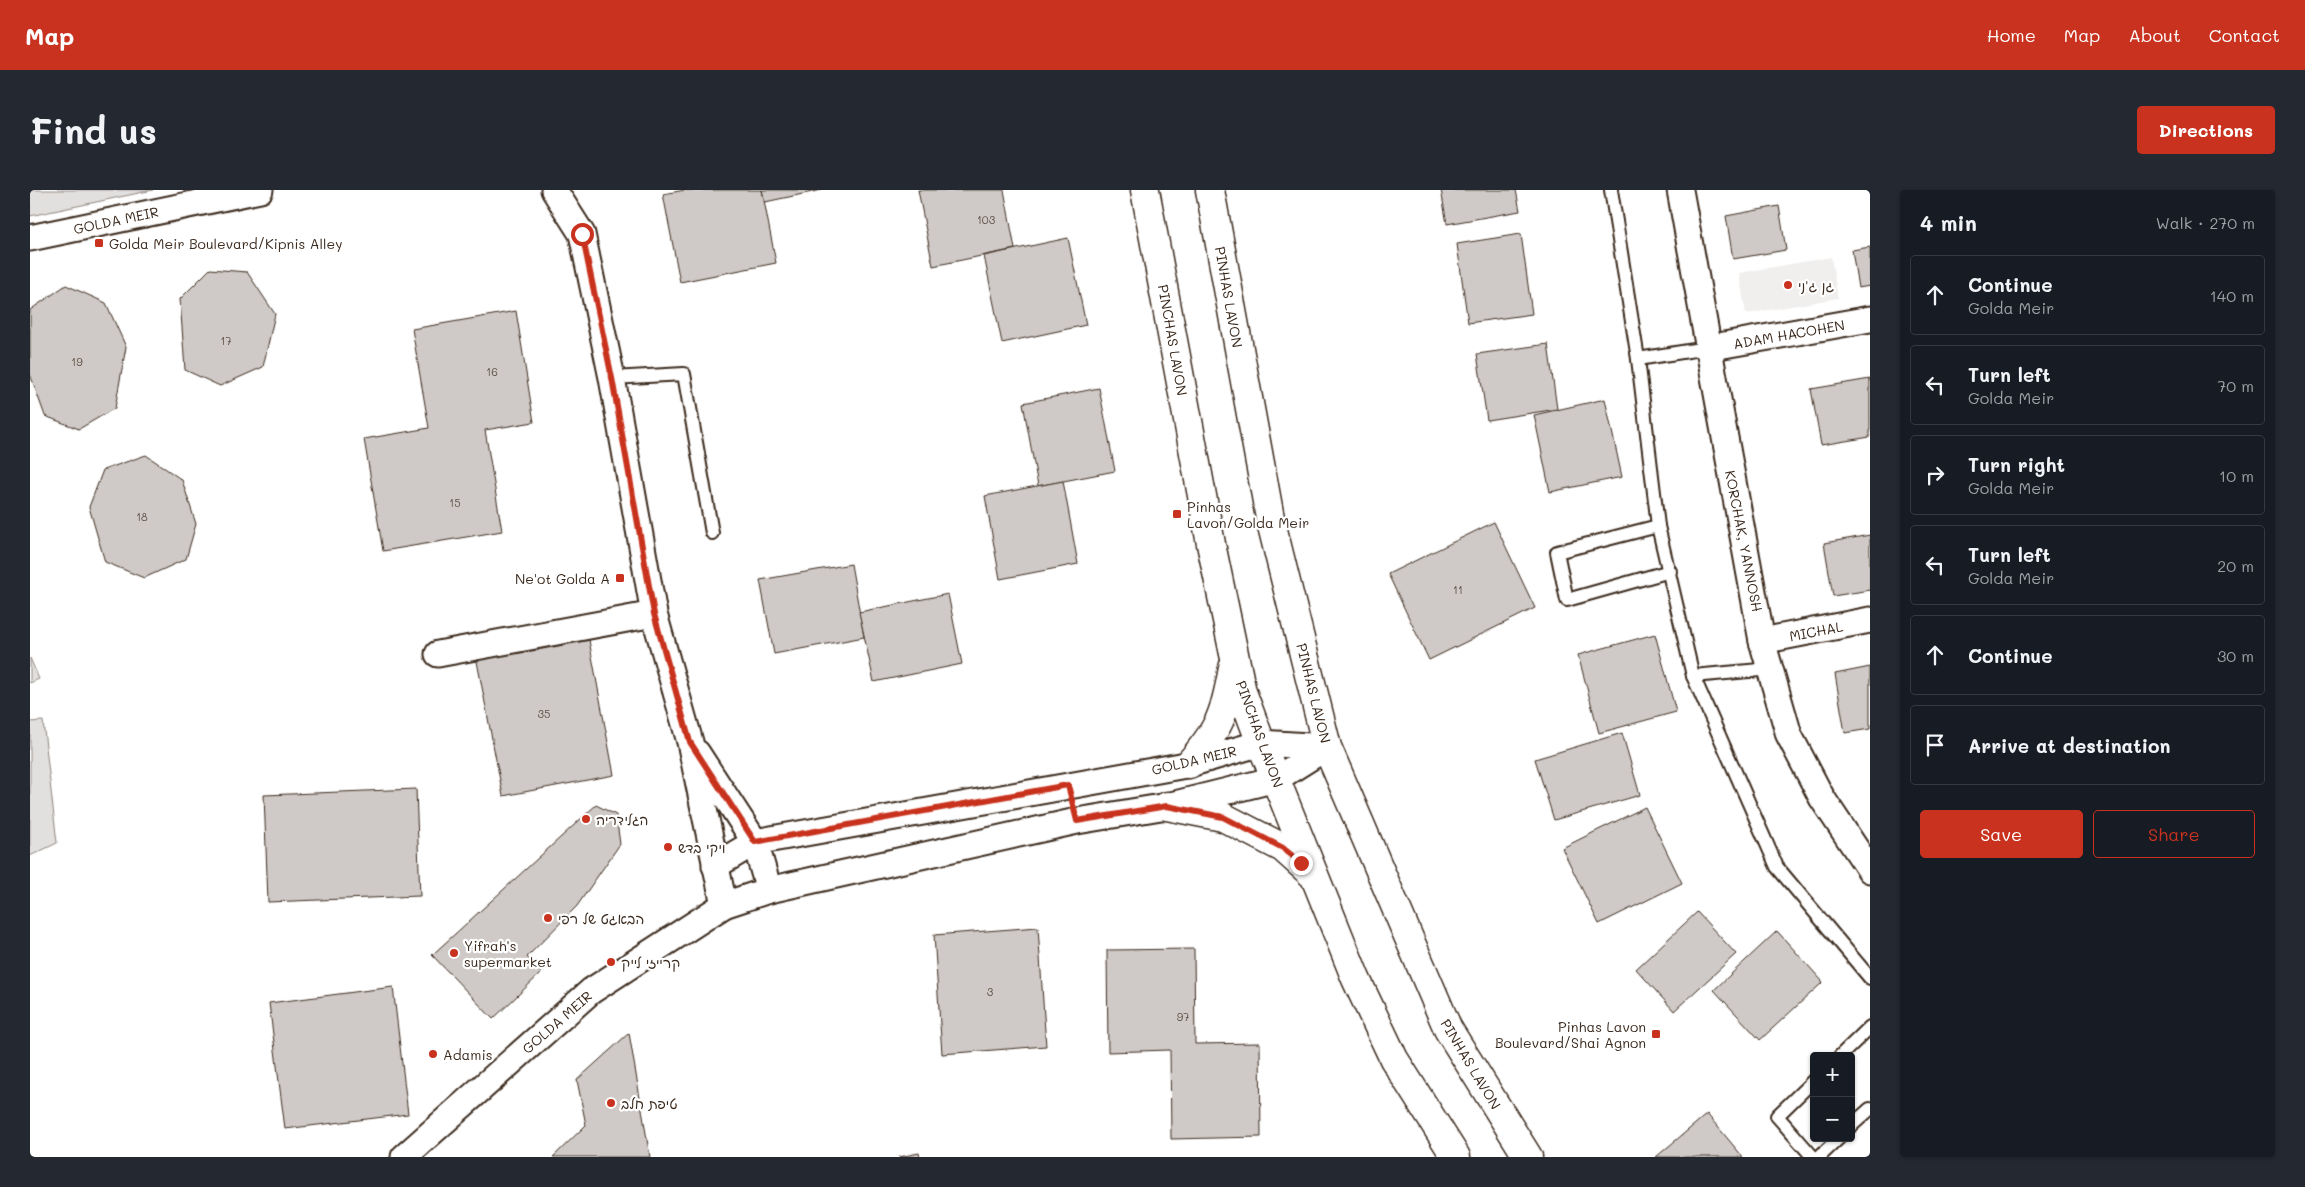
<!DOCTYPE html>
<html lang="en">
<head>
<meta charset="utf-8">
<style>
  :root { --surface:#171b24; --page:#242831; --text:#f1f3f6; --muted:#9ea1a6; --line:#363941; --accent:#c8321e }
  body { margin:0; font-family:Mali,"Playpen Sans Hebrew",sans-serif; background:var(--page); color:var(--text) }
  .controls { position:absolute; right:15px; bottom:15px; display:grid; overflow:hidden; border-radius:5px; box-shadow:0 1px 4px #0004 }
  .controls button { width:45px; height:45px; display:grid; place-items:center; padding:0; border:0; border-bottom:1px solid var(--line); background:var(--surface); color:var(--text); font:25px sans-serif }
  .stop { position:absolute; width:15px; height:15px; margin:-11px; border:4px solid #c8321e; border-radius:50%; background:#fff }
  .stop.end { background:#c8321e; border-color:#fff; box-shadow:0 1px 5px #0008 }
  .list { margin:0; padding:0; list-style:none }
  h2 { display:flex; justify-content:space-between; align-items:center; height:65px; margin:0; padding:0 20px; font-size:21px }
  h2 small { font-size:16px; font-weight:400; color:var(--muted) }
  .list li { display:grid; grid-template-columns:32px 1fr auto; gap:15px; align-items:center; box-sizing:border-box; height:80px; margin:0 10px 10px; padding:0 10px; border:1px solid var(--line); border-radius:5px }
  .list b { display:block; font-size:19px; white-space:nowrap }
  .list p { margin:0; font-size:16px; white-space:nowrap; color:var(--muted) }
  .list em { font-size:16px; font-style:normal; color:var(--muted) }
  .actions { display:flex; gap:10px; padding:15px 20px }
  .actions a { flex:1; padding:11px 0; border:1px solid var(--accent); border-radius:5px; text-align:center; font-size:18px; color:var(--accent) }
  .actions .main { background:var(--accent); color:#fff }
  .icon { flex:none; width:28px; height:28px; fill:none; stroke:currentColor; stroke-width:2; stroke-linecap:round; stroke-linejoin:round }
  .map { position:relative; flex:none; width:1840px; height:967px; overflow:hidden; border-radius:5px }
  header { display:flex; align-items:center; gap:30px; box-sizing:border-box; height:70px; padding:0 25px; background:var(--accent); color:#fff }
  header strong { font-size:24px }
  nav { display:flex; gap:28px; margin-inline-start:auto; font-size:18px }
  .intro { display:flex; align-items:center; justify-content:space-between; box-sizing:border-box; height:120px; padding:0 30px }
  h1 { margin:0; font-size:35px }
  .button { padding:12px 22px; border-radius:5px; background:var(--accent); color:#fff; font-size:18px; font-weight:700 }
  main { display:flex; gap:30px; padding:0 30px }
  aside { flex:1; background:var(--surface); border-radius:5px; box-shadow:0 1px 4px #0004 }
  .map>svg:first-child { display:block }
</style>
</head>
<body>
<header>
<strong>Map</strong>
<nav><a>Home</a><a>Map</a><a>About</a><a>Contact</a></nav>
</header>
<div class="intro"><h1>Find us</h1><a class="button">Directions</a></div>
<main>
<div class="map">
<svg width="1840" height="967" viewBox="0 0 1840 967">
  <rect width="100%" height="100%" fill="#fff"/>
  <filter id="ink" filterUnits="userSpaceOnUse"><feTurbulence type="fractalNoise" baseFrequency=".02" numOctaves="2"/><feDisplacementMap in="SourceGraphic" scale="10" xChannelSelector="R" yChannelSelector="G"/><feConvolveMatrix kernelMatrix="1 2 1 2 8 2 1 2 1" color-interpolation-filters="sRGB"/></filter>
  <g filter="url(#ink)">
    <polygon fill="#f1efee" points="1801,67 1808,108 1716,124 1709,83"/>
    <g fill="#e2e0de" stroke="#8e857e">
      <polygon points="0,0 123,0 0,26"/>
      <polygon points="0,468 9,489 0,493"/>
      <polygon points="13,531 27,653 0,666 0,532"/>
    </g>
    <g fill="#cfcac7" stroke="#3b2a1e">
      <polygon points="655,0 732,0 746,73 650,92 633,4"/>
      <polygon points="732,0 792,0 735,12"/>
      <polygon points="888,0 974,0 985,59 903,76"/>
      <polygon points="1411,0 1486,0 1490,21 1417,34"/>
      <polygon points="1749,16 1756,60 1703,69 1696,26"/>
      <polygon points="1491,44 1502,124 1438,133 1427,54"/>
      <polygon points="1038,48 1056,135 972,153 954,66"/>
      <polygon points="1840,57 1840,96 1828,98 1822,60"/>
      <polygon points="180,79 217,82 245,124 233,177 190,196 155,180 150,109"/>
      <polygon points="36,95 76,113 96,157 85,218 49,239 15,226 0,184 0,120"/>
      <polygon points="486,121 504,232 455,240 472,341 353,361 334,249 399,238 382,139"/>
      <polygon points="1518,154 1527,219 1457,230 1447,164"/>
      <polygon points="1840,189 1840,247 1791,255 1781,199"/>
      <polygon points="1069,198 1085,281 1008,296 993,213"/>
      <polygon points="1575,209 1592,287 1520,302 1504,225"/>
      <polygon points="116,265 152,290 166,334 156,369 114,388 75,372 59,317 73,280"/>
      <polygon points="1033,291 1048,374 970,389 955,306"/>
      <polygon points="1464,332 1505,418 1399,470 1358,384"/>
      <polygon points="1840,345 1840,400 1803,406 1794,353"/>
      <polygon points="821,374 834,447 744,464 730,390"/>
      <polygon points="918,404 932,474 844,492 829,422"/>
      <polygon points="557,439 584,585 473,606 445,461"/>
      <polygon points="1625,444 1646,522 1569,543 1548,465"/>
      <polygon points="1840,477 1840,539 1815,543 1805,484"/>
      <polygon points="1592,543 1610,605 1524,630 1505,569"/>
      <polygon points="386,599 390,706 238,712 234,605"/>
      <polygon points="566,615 586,625 590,654 547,716 497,767 511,783 463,829 402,765"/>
      <polygon points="1615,617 1652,693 1569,734 1532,658"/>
      <polygon points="1667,722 1706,764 1644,821 1606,779"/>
      <polygon points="1008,737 1016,856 912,864 904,745"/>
      <polygon points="1747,741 1793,792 1730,850 1684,800"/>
      <polygon points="1164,759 1165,854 1230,853 1231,947 1141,949 1140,860 1078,862 1077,760"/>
      <polygon points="363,797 378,924 255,939 239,813"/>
      <polygon points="599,843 620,967 523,967 556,935 547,890"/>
      <polygon points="1677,924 1713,967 1626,967"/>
      <polygon points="889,963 890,967 869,967"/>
    </g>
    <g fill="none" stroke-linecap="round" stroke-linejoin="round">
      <defs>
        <g id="service">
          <polyline points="1581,0 1608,169 1628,336 1663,486 1747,677 1840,788"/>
          <polyline points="1608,169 1677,158"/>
          <polyline points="582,188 654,184 682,343"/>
          <polyline points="1628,336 1527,362 1537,410 1640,381"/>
          <polyline points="1663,486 1741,479"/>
          <polyline points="1810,866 1840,837"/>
          <polyline points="1821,936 1840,919"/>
          <polyline points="1783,967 1747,926 1784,890"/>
          <polyline points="1789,967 1809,948"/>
        </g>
        <g id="minor">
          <polyline points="524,0 552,44 582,188 624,424 660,552 694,715"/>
          <polyline points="1650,0 1732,451 1759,545 1792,608 1840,680"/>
          <polyline points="0,48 230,0"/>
          <polyline points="1677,158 1840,129"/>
          <polyline points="1732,451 1840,430"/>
          <polyline points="408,464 624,424"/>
          <polyline points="667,563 725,652 739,700"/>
          <polyline points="685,676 725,652 1156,575 1231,553 1297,557"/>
          <polyline points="374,967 561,801 694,715 739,700 1047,631 1137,616 1246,589 1297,557"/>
        </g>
        <g id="secondary">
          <polyline points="1115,0 1181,354 1212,502 1231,553 1326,789 1364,869 1426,967"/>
          <polyline points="1180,0 1240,328 1297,557 1418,839 1498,967"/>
          <path d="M1159 574C1190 538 1195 524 1203 478"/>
          <polyline points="1137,616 1193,627 1253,658 1282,684"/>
        </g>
      </defs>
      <use href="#service" stroke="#3b2a1e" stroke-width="16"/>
      <use href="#minor" stroke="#3b2a1e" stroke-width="29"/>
      <use href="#secondary" stroke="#3b2a1e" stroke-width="31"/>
      <use href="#service" stroke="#fff" stroke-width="12"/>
      <use href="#minor" stroke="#fff" stroke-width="25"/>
      <use href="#secondary" stroke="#fff" stroke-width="28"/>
    </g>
  </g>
  <g fill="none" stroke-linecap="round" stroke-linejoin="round" filter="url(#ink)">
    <polyline stroke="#c8321e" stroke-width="6" points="552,44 582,188 624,424 660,552 725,652 1038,595 1047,631 1137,616 1193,627 1253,658 1271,673"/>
  </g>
  <g fill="#c8321e" stroke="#fff" stroke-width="2">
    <rect x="64" y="48" width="10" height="10" rx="2.5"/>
    <circle cx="1758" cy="95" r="5"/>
    <rect x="1142" y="319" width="10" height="10" rx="2.5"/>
    <rect x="585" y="383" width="10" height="10" rx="2.5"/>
    <circle cx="556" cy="629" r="5"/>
    <circle cx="638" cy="657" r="5"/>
    <circle cx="518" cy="728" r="5"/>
    <circle cx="424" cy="763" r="5"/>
    <circle cx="581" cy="772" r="5"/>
    <rect x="1621" y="839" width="10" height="10" rx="2.5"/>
    <circle cx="403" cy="864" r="5"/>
    <circle cx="581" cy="913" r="5"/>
  </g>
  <g text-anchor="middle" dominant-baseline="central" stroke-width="4.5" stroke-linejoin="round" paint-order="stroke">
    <g font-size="11" fill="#605248">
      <text x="956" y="29">103</text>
      <text x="196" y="150">17</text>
      <text x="47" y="171">19</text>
      <text x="462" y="181">16</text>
      <text x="425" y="312">15</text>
      <text x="112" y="326">18</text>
      <text x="1428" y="399">11</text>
      <text x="514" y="523">35</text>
      <text x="960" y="801">3</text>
      <text x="1153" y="826">97</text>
    </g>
    <g font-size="14" fill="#3b2a1e" stroke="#fff">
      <text transform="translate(86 30) rotate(-12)">GOLDA MEIR</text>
      <text transform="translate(1199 107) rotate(80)">PINHAS LAVON</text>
      <text transform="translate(1759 144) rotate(-10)">ADAM HACOHEN</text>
      <text transform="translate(1143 150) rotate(80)">PINCHAS LAVON</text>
      <text transform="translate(1714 351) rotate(79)">KORCHAK, YANNOSH</text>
      <text transform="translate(1786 441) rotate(-11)">MICHAL</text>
      <text transform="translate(1284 503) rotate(76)">PINHAS LAVON</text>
      <text transform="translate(1230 544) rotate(70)">PINCHAS LAVON</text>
      <text transform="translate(1164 570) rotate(-13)">GOLDA MEIR</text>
      <text transform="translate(527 832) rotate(-41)">GOLDA MEIR</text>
      <text transform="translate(1441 874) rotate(59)">PINHAS LAVON</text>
    </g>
    <g font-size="14" fill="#3b2a1e" stroke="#fff" text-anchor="start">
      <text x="79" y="53">Golda Meir Boulevard/Kipnis Alley</text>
      <text x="1768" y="95">גן ג'ני</text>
      <text x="1157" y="316">Pinhas<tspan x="1157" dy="16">Lavon/Golda Meir</tspan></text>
      <text x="580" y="388" text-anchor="end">Ne'ot Golda A</text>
      <text x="566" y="629">הגלידריה</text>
      <text x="648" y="657">ויקי בדש</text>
      <text x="528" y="728">הבאגט של רפי</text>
      <text x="434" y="755">Yifrah's<tspan x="434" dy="16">supermarket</tspan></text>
      <text x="591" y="772">קרייזי לייק</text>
      <text x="1616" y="836" text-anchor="end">Pinhas Lavon<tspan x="1616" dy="16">Boulevard/Shai Agnon</tspan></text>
      <text x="413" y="864">Adamis</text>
      <text x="591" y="913">טיפת חלב</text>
    </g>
  </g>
</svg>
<div class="controls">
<button>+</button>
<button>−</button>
</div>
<div class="stop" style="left:552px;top:44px"></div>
<div class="stop end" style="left:1271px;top:673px"></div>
</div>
<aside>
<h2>4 min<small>Walk · 270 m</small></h2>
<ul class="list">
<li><svg class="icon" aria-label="ahead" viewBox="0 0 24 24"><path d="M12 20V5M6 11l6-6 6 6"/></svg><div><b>Continue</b><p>Golda Meir</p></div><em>140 m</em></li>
<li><svg class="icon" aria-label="left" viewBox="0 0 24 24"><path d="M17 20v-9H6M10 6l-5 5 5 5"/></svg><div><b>Turn left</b><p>Golda Meir</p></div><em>70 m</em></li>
<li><svg class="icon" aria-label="right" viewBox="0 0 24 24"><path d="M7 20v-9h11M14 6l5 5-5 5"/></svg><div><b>Turn right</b><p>Golda Meir</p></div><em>10 m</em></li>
<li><svg class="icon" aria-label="left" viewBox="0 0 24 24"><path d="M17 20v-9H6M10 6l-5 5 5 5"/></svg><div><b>Turn left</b><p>Golda Meir</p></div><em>20 m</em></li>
<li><svg class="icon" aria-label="ahead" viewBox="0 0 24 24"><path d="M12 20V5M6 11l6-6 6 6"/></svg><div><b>Continue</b></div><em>30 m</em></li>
<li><svg class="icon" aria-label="arrive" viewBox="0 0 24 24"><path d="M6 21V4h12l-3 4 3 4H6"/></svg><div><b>Arrive at destination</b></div></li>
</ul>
<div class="actions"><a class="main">Save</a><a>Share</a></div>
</aside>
</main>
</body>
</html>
